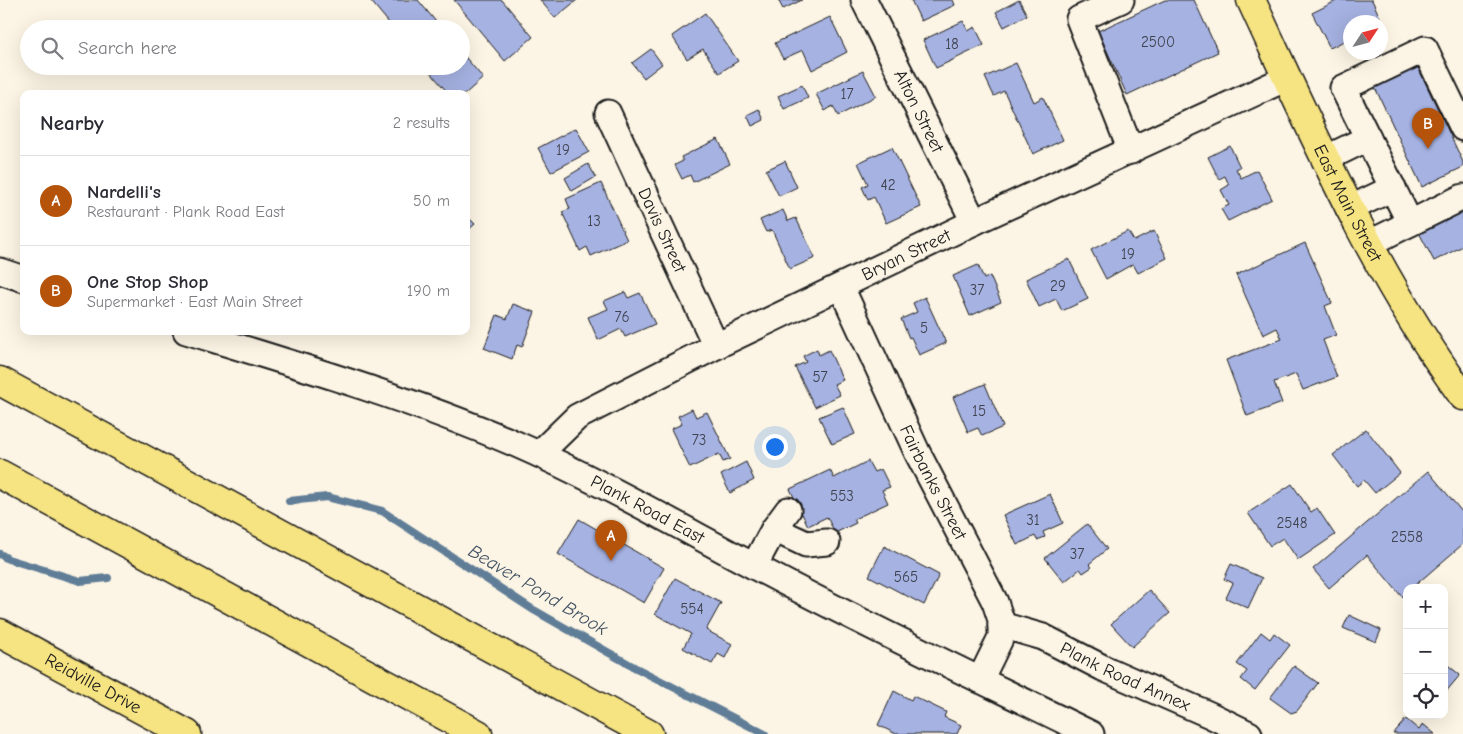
<!DOCTYPE html>
<html lang="en">
<head>
<meta charset="utf-8">
<style>
  :root { --surface:#fff; --page:#f2f2f3; --text:#2b2b33; --muted:#7c7c81; --line:#e1e1e2; --accent:#b45309 }
  body { margin:0; font-family:"Comic Neue",sans-serif; background:var(--page); color:var(--text) }
  .controls { position:absolute; right:15px; bottom:15px; display:grid; overflow:hidden; border-radius:10px; box-shadow:0 5px 20px #0002 }
  .controls button { width:45px; height:45px; display:grid; place-items:center; padding:0; border:0; border-bottom:1px solid var(--line); background:var(--surface); color:var(--text); font:25px sans-serif }
  .compass { position:absolute; left:1343px; top:15px; width:45px; height:45px; border-radius:50%; background:var(--surface); box-shadow:0 5px 20px #0002; rotate:54deg }
  .you { position:absolute; left:774px; top:446px; width:18px; height:18px; margin:-12px; border:4px solid #fff; border-radius:50%; background:#1a73e8; box-shadow:0 0 0 8px #1a73e833 }
  .badge { display:grid; place-items:center; width:32px; height:32px; border-radius:50%; background:var(--accent); color:#fff; font-size:16px; font-weight:700 }
  .pin { position:absolute; translate:-50% -41px; filter:drop-shadow(0 1px 2px #0008) }
  .pin::after { content:''; position:absolute; top:26px; width:18px; height:15px; background:inherit; clip-path:polygon(0 0,100% 0,50% 100%) }
  .list { margin:0; padding:0; list-style:none }
  h2 { display:flex; justify-content:space-between; align-items:center; height:65px; margin:0; padding:0 20px; font-size:21px }
  h2 small { font-size:16px; font-weight:400; color:var(--muted) }
  .list li { display:grid; grid-template-columns:32px 1fr auto; gap:15px; align-items:center; box-sizing:border-box; height:90px; padding:0 20px; border-top:1px solid var(--line) }
  .list b { display:block; font-size:19px; white-space:nowrap }
  .list p { margin:0; font-size:16px; white-space:nowrap; color:var(--muted) }
  .list em { font-size:16px; font-style:normal; color:var(--muted) }
  .icon { flex:none; width:28px; height:28px; fill:none; stroke:currentColor; stroke-width:2; stroke-linecap:round; stroke-linejoin:round }
  .map { position:relative; flex:none; width:1463px; height:734px; overflow:hidden }
  .search { position:absolute; background:var(--surface); box-shadow:0 5px 20px #0002; left:20px; top:20px; width:450px; height:55px; display:flex; align-items:center; gap:12px; box-sizing:border-box; padding:0 18px; border-radius:28px; color:var(--muted); font-size:19px }
  .panel { position:absolute; background:var(--surface); box-shadow:0 5px 20px #0002; left:20px; top:90px; width:450px; height:245px; border-radius:10px }
  .map>svg:first-child { display:block }
</style>
</head>
<body>
<div class="map">
<svg width="1463" height="734" viewBox="0 0 1463 734">
  <rect width="100%" height="100%" fill="#fcf5e5"/>
  <filter id="ink" filterUnits="userSpaceOnUse"><feTurbulence type="fractalNoise" baseFrequency=".02" numOctaves="2"/><feDisplacementMap in="SourceGraphic" scale="10" xChannelSelector="R" yChannelSelector="G"/><feConvolveMatrix kernelMatrix="1 2 1 2 8 2 1 2 1" color-interpolation-filters="sRGB"/></filter>
  <g filter="url(#ink)">
    <g fill="none" stroke-linecap="round" stroke-linejoin="round">
      <g stroke="#617d97" stroke-width="8">
        <polyline points="289,501 327,497 382,511 532,609 634,667 765,734"/>
        <polyline points="0,554 8,559 80,581 108,578"/>
      </g>
    </g>
    <g fill="#a6b2e2" stroke="#1c1c1c">
      <polygon points="370,0 418,0 442,29 394,29"/>
      <polygon points="454,0 502,0 533,37 505,61"/>
      <polygon points="540,0 577,0 555,18"/>
      <polygon points="778,0 802,0 783,9"/>
      <polygon points="911,0 953,0 955,5 921,21"/>
      <polygon points="1019,0 1027,15 1004,27 996,12"/>
      <polygon points="1165,0 1194,0 1218,52 1127,95 1098,31"/>
      <polygon points="1338,0 1372,0 1382,22 1350,22 1350,38 1330,48 1312,13"/>
      <polygon points="705,13 738,61 719,73 703,49 687,59 672,36"/>
      <polygon points="830,17 847,52 812,70 803,50 783,59 775,43"/>
      <polygon points="963,21 968,31 975,27 984,45 936,68 923,40"/>
      <polygon points="651,49 662,64 644,78 632,63"/>
      <polygon points="461,52 483,78 465,94 449,94 425,66 461,66"/>
      <polygon points="1414,59 1463,162 1463,167 1422,187 1371,79"/>
      <polygon points="1016,63 1034,102 1043,97 1063,140 1033,154 1004,91 994,96 985,77"/>
      <polygon points="863,71 876,96 838,116 833,106 825,111 816,94"/>
      <polygon points="802,85 808,98 784,109 778,96"/>
      <polygon points="759,109 764,120 752,126 747,115"/>
      <polygon points="576,128 589,152 551,172 538,148"/>
      <polygon points="718,139 730,164 693,182 690,175 682,179 675,165 683,161 681,157"/>
      <polygon points="1230,146 1240,167 1236,169 1241,178 1257,170 1272,199 1228,221 1221,209 1229,205 1221,190 1229,185 1225,176 1219,179 1208,157"/>
      <polygon points="892,147 921,207 886,223 874,197 868,200 862,187 868,184 858,163"/>
      <polygon points="785,161 797,187 779,196 766,170"/>
      <polygon points="588,164 596,177 572,191 565,178"/>
      <polygon points="601,183 627,240 591,256 587,247 580,251 562,212 570,209 566,199"/>
      <polygon points="1463,206 1463,246 1434,261 1417,229"/>
      <polygon points="783,210 788,221 796,218 815,258 790,269 772,230 766,232 760,220"/>
      <polygon points="466,215 475,224 466,232"/>
      <polygon points="1128,231 1134,241 1154,231 1167,258 1138,273 1133,264 1106,279 1091,250"/>
      <polygon points="1305,243 1332,303 1325,306 1336,335 1323,340 1337,377 1303,390 1296,374 1274,382 1282,403 1247,416 1226,360 1282,339 1277,328 1263,335 1236,275"/>
      <polygon points="1069,259 1088,299 1062,311 1056,299 1039,307 1026,279"/>
      <polygon points="978,265 984,279 990,276 1001,302 970,316 953,276"/>
      <polygon points="625,292 628,298 640,293 655,324 625,337 621,329 598,340 588,317 608,309 604,301"/>
      <polygon points="925,297 946,343 919,355 911,337 909,338 901,319 917,312 913,303"/>
      <polygon points="513,304 535,312 522,347 517,345 512,359 484,348 497,315 507,319"/>
      <polygon points="817,349 819,355 829,350 843,380 834,384 840,395 815,407 795,367 806,362 803,356"/>
      <polygon points="985,384 1003,427 982,436 978,428 968,432 953,397"/>
      <polygon points="843,407 855,434 832,444 819,417"/>
      <polygon points="692,409 696,417 707,412 730,459 723,462 719,454 690,468 671,429 682,424 678,416"/>
      <polygon points="1366,429 1400,473 1375,493 1364,480 1357,486 1333,455"/>
      <polygon points="868,461 874,472 881,469 890,487 882,490 888,503 854,519 856,523 835,533 827,517 808,526 790,489 830,470 834,478"/>
      <polygon points="746,462 754,480 730,493 721,475"/>
      <polygon points="1428,471 1463,513 1463,544 1412,588 1407,588 1407,592 1402,597 1367,555 1329,588 1313,569"/>
      <polygon points="1292,484 1311,512 1317,508 1335,535 1298,560 1283,538 1270,546 1248,513"/>
      <polygon points="1050,494 1063,523 1043,532 1045,537 1037,540 1035,536 1017,545 1003,515"/>
      <polygon points="579,519 664,568 644,603 558,554"/>
      <polygon points="1087,524 1107,549 1089,564 1092,567 1083,573 1080,569 1064,582 1045,558"/>
      <polygon points="884,546 939,575 924,605 869,576"/>
      <polygon points="1231,564 1262,578 1248,608 1226,598 1233,583 1224,579"/>
      <polygon points="675,578 721,603 706,630 732,644 725,658 718,654 712,664 683,648 691,634 655,614"/>
      <polygon points="1149,590 1170,613 1132,647 1111,624"/>
      <polygon points="1349,615 1381,630 1376,642 1343,628"/>
      <polygon points="1261,632 1270,639 1274,633 1290,645 1255,690 1241,679 1247,671 1237,664"/>
      <polygon points="1444,662 1460,675 1444,694"/>
      <polygon points="1294,666 1318,683 1297,711 1291,713 1270,698"/>
      <polygon points="894,691 911,700 913,696 946,712 944,717 961,725 957,734 896,734 878,725"/>
      <polygon points="1406,719 1419,730 1423,724 1435,734 1393,734"/>
    </g>
    <g fill="none" stroke-linecap="round" stroke-linejoin="round">
      <defs>
        <g id="minor">
          <path id="s1" d="M864 0 974 222"/>
          <polyline points="1121,0 1079,19 1131,151"/>
          <path id="s2" d="M608 113 716 346"/>
          <polyline points="1325,159 1368,138"/>
          <polyline points="1349,209 1393,188"/>
          <polyline points="1410,223 1343,88 1425,49 1463,128"/>
          <polyline points="1368,244 1463,197"/>
          <polyline points="0,271 24,279"/>
          <path id="s3" d="M841 287 917 452 995 602 1001 620V637L980 680"/>
          <path id="s4" d="M186 331C297 365 409 398 516 444 603 482 685 530 769 574 875 630 983 681 1091 734"/>
          <path id="s5" d="M539 454 577 417 716 346 974 222 1287 78"/>
          <polyline points="774,529 788,510"/>
          <polyline points="754,566 774,529 806,544 827,542"/>
          <path id="s6" d="M1001 625 1043 637 1103 668 1210 715 1249 734"/>
        </g>
        <g id="major">
          <path id="s7" d="M1251 0C1314 136 1374 274 1463 396"/>
          <path id="s8" d="M0 633 187 734"/>
        </g>
        <g id="highway">
          <polyline points="0,381 649,734"/>
          <polyline points="0,474 478,734"/>
        </g>
      </defs>
      <use href="#minor" stroke="#1c1c1c" stroke-width="29"/>
      <use href="#major" stroke="#1c1c1c" stroke-width="31"/>
      <use href="#highway" stroke="#1c1c1c" stroke-width="31"/>
      <use href="#minor" stroke="#fcf5e5" stroke-width="25"/>
      <use href="#major" stroke="#f6e381" stroke-width="28"/>
      <use href="#highway" stroke="#f6e381" stroke-width="28"/>
    </g>
  </g>
  <g text-anchor="middle" dominant-baseline="central" stroke-width="4" stroke-linejoin="round" paint-order="stroke">
    <g font-size="15" fill="#3e424e">
      <text x="1158" y="42">2500</text>
      <text x="952" y="44">18</text>
      <text x="847" y="94">17</text>
      <text x="563" y="150">19</text>
      <text x="888" y="185">42</text>
      <text x="594" y="221">13</text>
      <text x="1128" y="254">19</text>
      <text x="1058" y="286">29</text>
      <text x="977" y="290">37</text>
      <text x="622" y="317">76</text>
      <text x="924" y="328">5</text>
      <text x="820" y="377">57</text>
      <text x="979" y="411">15</text>
      <text x="699" y="440">73</text>
      <text x="842" y="496">553</text>
      <text x="1033" y="520">31</text>
      <text x="1292" y="523">2548</text>
      <text x="1407" y="537">2558</text>
      <text x="1077" y="554">37</text>
      <text x="906" y="577">565</text>
      <text x="692" y="609">554</text>
    </g>
    <g font-size="18" fill="#1c1c1c" stroke="#fcf5e5">
      <text stroke="none"><textPath href="#s1" startOffset="124">Alton Street</textPath></text>
      <text stroke="none"><textPath href="#s7" startOffset="225">East Main Street</textPath></text>
      <text stroke="none"><textPath href="#s2" startOffset="129">Davis Street</textPath></text>
      <text stroke="none"><textPath href="#s5" startOffset="420">Bryan Street</textPath></text>
      <text stroke="none"><textPath href="#s3" startOffset="216">Fairbanks Street</textPath></text>
      <text stroke="none"><textPath href="#s4" startOffset="496">Plank Road East</textPath></text>
      <text stroke="none"><textPath href="#s6" startOffset="135">Plank Road Annex</textPath></text>
      <text stroke="none"><textPath href="#s8" startOffset="106">Reidville Drive</textPath></text>
    </g>
    <g font-size="19" font-style="italic" fill="#445464" stroke="#fcf5e5">
      <text transform="translate(538 590) rotate(31)">Beaver Pond Brook</text>
    </g>
  </g>
</svg>
<div class="controls">
<button>+</button>
<button>−</button>
<button><svg class="icon" aria-label="locate" viewBox="0 0 24 24"><circle cx="12" cy="12" r="6"/><path d="M12 2v4M12 18v4M2 12h4M18 12h4"/></svg></button>
</div>
<svg class="compass" viewBox="-18 -18 36 36"><path d="M0-13l5 13h-10z" fill="#e53935"/><path d="M0 13l5-13h-10z" fill="#7c7c81"/></svg>
<div class="you"></div>
<div class="pin badge" style="left:611px;top:561px">A</div>
<div class="pin badge" style="left:1428px;top:149px">B</div>
<div class="search"><svg class="icon" aria-label="search" viewBox="0 0 24 24"><circle cx="10" cy="10" r="6"/><path d="M15 15l6 6"/></svg>Search here</div>
<section class="panel">
<h2>Nearby<small>2 results</small></h2>
<ul class="list">
<li><span class="badge">A</span><div><b>Nardelli's</b><p>Restaurant · Plank Road East</p></div><em>50 m</em></li>
<li><span class="badge">B</span><div><b>One Stop Shop</b><p>Supermarket · East Main Street</p></div><em>190 m</em></li>
</ul>
</section>
</div>
</body>
</html>
